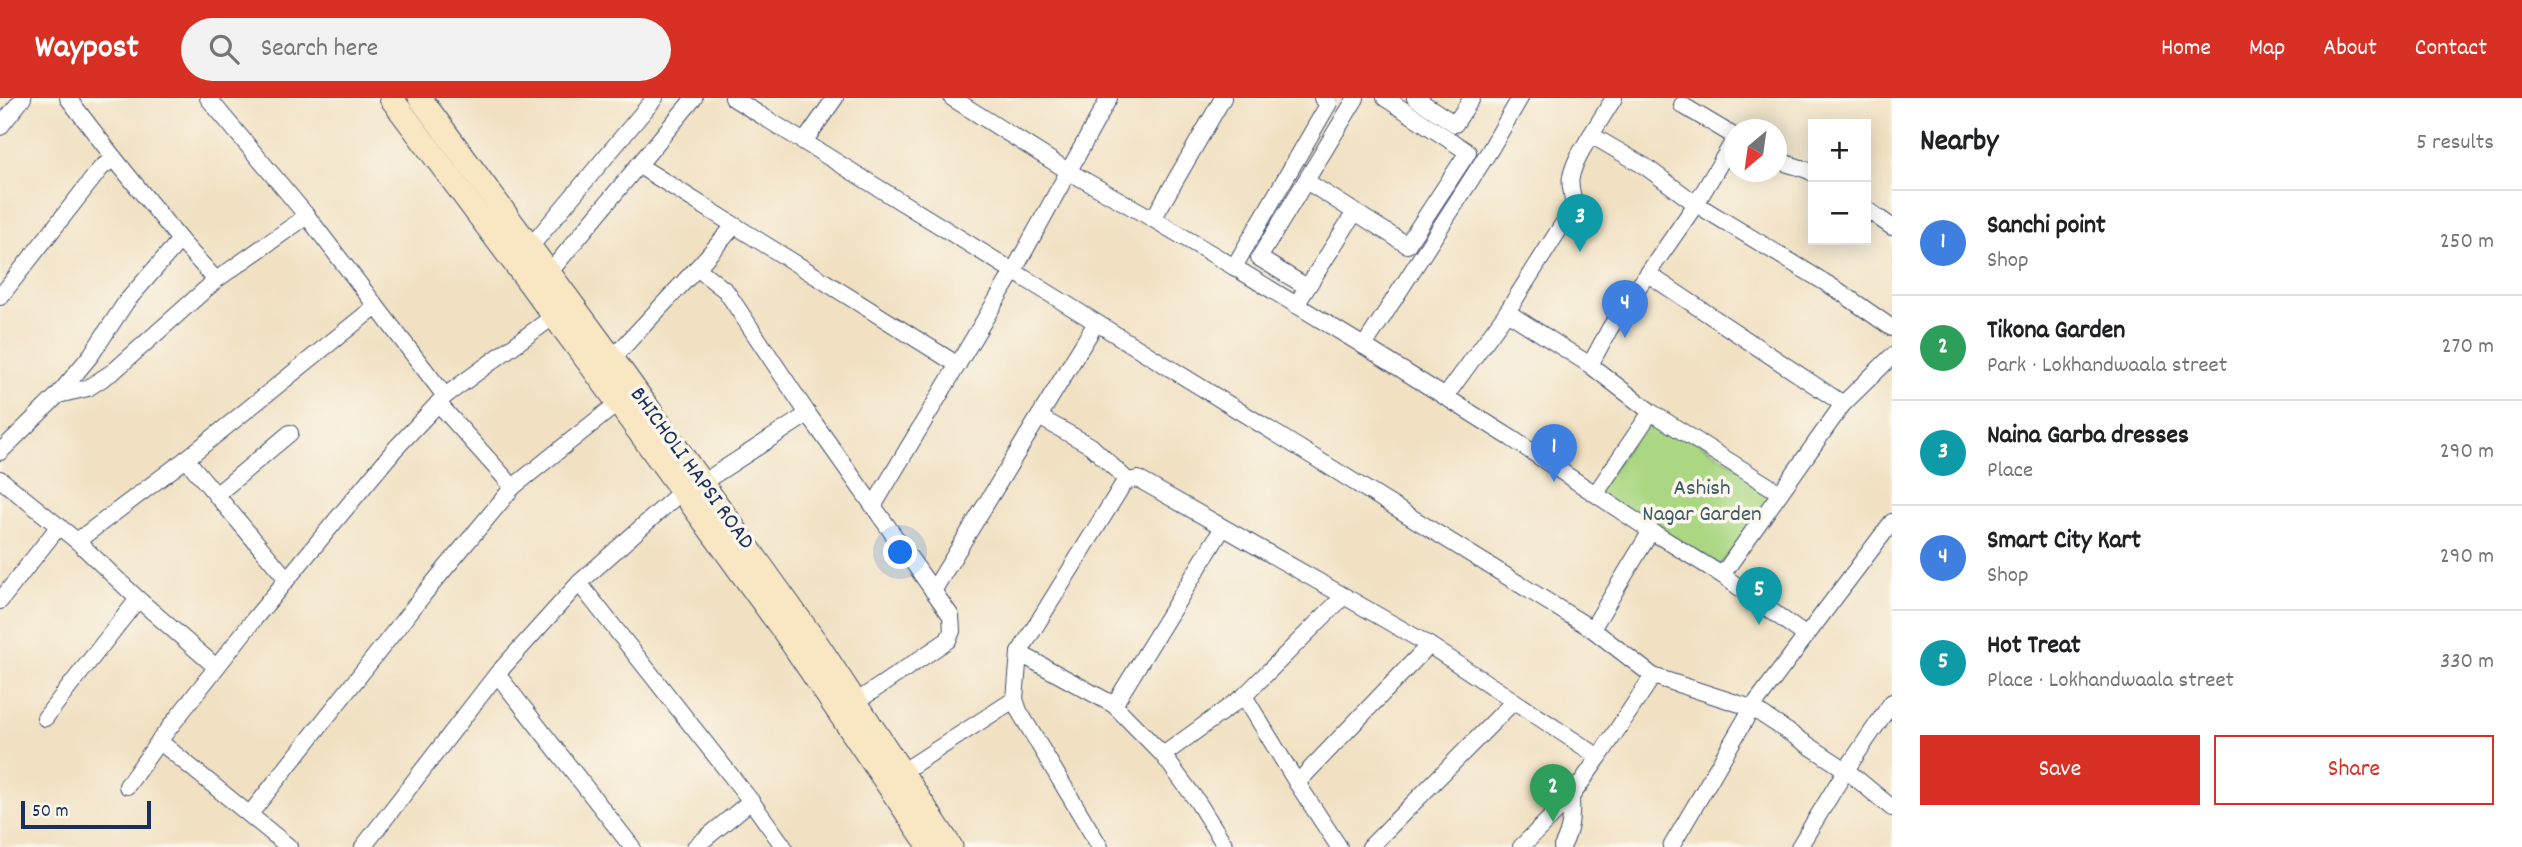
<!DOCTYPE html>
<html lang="en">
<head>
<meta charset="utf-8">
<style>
  :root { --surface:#fff; --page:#f2f2f2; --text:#202124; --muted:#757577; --line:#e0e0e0; --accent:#d93025 }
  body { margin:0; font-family:Dekko,sans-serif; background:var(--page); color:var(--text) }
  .controls { position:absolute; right:21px; top:21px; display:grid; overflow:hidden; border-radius:0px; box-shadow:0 4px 18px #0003 }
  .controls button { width:63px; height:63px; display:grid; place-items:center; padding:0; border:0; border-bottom:2px solid var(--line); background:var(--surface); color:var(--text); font:35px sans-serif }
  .compass { position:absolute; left:1724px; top:21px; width:63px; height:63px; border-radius:50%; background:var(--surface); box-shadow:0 4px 18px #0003; rotate:209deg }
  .scale { position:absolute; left:21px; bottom:18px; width:130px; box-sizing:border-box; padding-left:7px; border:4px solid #1b2f5e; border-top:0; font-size:19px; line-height:24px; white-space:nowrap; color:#1b2f5e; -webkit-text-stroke:5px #fbf7ec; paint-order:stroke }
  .you { position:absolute; left:901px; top:455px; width:24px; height:24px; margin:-18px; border:5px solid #fff; border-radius:50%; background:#1a73e8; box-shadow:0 0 0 10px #1a73e833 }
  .badge { display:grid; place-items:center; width:46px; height:46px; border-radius:50%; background:var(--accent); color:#fff; font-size:23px; font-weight:700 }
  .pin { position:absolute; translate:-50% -58px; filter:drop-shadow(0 2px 4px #0008) }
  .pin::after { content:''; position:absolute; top:37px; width:24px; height:21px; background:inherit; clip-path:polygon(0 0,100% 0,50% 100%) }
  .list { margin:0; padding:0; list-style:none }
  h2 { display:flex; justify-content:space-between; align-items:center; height:91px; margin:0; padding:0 28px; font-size:30px }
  h2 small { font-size:23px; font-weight:400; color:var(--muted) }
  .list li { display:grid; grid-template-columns:46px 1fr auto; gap:21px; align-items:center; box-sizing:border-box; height:105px; padding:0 28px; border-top:2px solid var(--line) }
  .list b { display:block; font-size:26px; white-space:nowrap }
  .list p { margin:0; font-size:23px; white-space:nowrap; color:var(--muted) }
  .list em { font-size:23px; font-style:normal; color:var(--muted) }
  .actions { display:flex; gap:14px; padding:21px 28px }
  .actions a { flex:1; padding:16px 0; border:2px solid var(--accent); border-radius:0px; text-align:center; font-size:24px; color:var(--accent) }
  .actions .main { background:var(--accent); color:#fff }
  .icon { flex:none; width:38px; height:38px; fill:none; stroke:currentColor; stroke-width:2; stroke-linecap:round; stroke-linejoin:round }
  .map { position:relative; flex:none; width:1892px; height:749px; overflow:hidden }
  header { display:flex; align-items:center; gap:42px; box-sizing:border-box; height:98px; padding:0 35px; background:var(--accent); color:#fff }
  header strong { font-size:33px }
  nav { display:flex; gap:38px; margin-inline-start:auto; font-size:24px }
  .search { width:490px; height:63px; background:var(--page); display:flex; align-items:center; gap:18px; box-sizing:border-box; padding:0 24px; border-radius:38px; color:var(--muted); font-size:26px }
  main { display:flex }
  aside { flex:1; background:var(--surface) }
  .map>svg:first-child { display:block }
</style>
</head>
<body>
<header>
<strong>Waypost</strong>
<div class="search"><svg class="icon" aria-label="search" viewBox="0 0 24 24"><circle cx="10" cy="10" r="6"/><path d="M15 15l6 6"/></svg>Search here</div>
<nav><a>Home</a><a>Map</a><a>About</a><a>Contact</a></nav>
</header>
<main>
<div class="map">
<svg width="1892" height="749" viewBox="0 0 1892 749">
  <rect width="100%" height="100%" fill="#fbf7ec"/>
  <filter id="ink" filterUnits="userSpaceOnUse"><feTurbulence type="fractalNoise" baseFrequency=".0143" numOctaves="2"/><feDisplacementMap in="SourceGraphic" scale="14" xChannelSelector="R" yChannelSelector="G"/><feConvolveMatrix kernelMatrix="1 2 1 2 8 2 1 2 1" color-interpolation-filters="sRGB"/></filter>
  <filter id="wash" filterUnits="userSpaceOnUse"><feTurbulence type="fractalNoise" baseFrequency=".00686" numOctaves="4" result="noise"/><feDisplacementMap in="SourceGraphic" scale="28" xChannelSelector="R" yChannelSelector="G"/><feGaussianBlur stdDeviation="1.57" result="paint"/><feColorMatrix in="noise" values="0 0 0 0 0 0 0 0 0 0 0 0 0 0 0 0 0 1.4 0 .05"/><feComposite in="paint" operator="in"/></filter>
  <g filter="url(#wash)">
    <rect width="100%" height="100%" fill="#f1e1c2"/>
    <polygon fill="#abd783" stroke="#638370" stroke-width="2" points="1651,314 1780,395 1716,473 1596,395"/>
  </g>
  <g filter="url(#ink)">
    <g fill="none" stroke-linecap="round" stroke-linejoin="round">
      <defs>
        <g id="street">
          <polyline points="208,0 307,118"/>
          <polyline points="733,0 1592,531 1653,578"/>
          <polyline points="952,0 1068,73 1153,121"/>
          <polyline points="1223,0 1153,121 1234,169 1329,5 1322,0"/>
          <polyline points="1415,0 1455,26 1472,0"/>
          <polyline points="1682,7 1734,38"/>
          <polyline points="0,29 23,0"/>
          <polyline points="1591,37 1614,0"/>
          <polyline points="804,44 835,0"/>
          <polyline points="114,60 180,142 216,182"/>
          <path d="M1776 61C1789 68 1801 68 1813 75"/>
          <polyline points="638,67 958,267"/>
          <polyline points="1306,83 1355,114"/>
          <polyline points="1866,111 1892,129"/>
          <polyline points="530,149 655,0"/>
          <polyline points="1234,169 1364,248 1511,340 1651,433 1722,477 1806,538 1752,610 1671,749"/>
          <polyline points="697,170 734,128"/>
          <polyline points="549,175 694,0"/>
          <polyline points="1648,176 1843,306"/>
          <polyline points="1307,189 1259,160 1356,0"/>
          <polyline points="0,199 101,70 114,60 68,0"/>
          <polyline points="1296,207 1355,114 1407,147 1468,54 1385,0"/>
          <path d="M1507 214 1571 113C1577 101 1568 91 1571 79 1574 64 1583 50 1591 37L1646 69 1696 106 1839 193 1892 230"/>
          <polyline points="1364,248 1490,52 1520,0"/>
          <polyline points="612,261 697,170 726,193 808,316 951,518 952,533 948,542 856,604"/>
          <polyline points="1590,267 1610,230 1696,106 1734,42"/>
          <polyline points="58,297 88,290 114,273 216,182 307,118 445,298"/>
          <polyline points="1445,299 1507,214 1590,267 1651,314 1780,395"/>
          <polyline points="438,305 513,389"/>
          <polyline points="1039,319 1091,348 1128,383"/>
          <polyline points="0,354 58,297 91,257 126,204 180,142"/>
          <polyline points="186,361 287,481"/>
          <polyline points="0,381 77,443 138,501 216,569"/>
          <polyline points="702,385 808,316"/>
          <polyline points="682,393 579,485 751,703"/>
          <polyline points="1596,395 1651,314"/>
          <polyline points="216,397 290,335"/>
          <polyline points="874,407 1013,174 1109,0"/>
          <polyline points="77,443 186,361 376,208"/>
          <polyline points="1722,477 1843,306 1892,258"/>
          <polyline points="933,493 1096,225"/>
          <polyline points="0,503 59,428"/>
          <polyline points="1592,531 1651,433"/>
          <polyline points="1806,538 1892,424"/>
          <polyline points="1019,555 1122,388 1128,383 1138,381 1344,498"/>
          <polyline points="497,576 579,485"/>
          <polyline points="1244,598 1297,685 1429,547"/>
          <polyline points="1114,607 1222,431"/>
          <polyline points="45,620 138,501"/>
          <polyline points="1163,657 1244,598 1344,498 1429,547 1599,659 1571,699 1521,749"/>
          <polyline points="1599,659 1653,578 1752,610 1846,672 1892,604"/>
          <polyline points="902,674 1015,601"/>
          <polyline points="1297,685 1339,749"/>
          <polyline points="127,688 159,643"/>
          <polyline points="250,716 424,496 513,389 618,305"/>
          <polyline points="289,749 159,643 255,520 395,351 445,298 554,218"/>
          <polyline points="363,749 497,576 632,749"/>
          <polyline points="695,749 751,703 784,749"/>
          <polyline points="1100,749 1019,613 1015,601 1019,555 1114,607 1163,657 1197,703 1226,749"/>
          <polyline points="1370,749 1514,603"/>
          <path d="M1562 749C1571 732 1572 718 1571 699"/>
          <polyline points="1799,749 1846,672 1892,710"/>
        </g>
        <g id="secondary">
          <polyline points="391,0 592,269 783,532 930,749"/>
          <polyline points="420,0 623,275 820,550 951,749"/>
        </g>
      </defs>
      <use href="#street" stroke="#3b4a6d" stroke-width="18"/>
      <use href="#secondary" stroke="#3b4a6d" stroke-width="25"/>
      <use href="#street" stroke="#fff" stroke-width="16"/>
      <use href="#secondary" stroke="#f9e7c3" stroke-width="23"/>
    </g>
  </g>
  <g text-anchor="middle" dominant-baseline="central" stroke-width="7" stroke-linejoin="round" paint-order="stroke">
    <g font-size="23" fill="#1b2f5e" stroke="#fbf7ec">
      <text transform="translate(691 371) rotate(54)">BHICHOLI HAPSI ROAD</text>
    </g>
    <g font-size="23" fill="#3f5967" stroke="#fbf7ec">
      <text x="1702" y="391">Ashish<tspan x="1702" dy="26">Nagar Garden</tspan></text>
    </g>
  </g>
</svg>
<div class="controls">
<button>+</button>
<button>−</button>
</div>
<svg class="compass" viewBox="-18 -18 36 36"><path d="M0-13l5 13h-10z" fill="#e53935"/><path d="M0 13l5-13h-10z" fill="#757577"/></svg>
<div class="scale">50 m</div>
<div class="you"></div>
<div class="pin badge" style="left:1554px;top:384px;background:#3f7fe0">1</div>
<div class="pin badge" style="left:1553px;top:724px;background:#2e9e5b">2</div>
<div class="pin badge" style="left:1580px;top:154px;background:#0f9aa8">3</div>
<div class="pin badge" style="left:1625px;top:240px;background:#3f7fe0">4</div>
<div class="pin badge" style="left:1759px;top:527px;background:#0f9aa8">5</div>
</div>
<aside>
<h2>Nearby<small>5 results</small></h2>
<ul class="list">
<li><span class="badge" style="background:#3f7fe0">1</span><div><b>Sanchi point</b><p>Shop</p></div><em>250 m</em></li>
<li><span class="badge" style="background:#2e9e5b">2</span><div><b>Tikona Garden</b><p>Park · Lokhandwaala street</p></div><em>270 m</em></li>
<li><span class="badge" style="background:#0f9aa8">3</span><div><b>Naina Garba dresses</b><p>Place</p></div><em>290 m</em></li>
<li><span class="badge" style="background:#3f7fe0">4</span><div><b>Smart City Kart</b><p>Shop</p></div><em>290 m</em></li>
<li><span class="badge" style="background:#0f9aa8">5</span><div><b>Hot Treat</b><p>Place · Lokhandwaala street</p></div><em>330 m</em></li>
</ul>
<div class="actions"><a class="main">Save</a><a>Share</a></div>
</aside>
</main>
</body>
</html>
